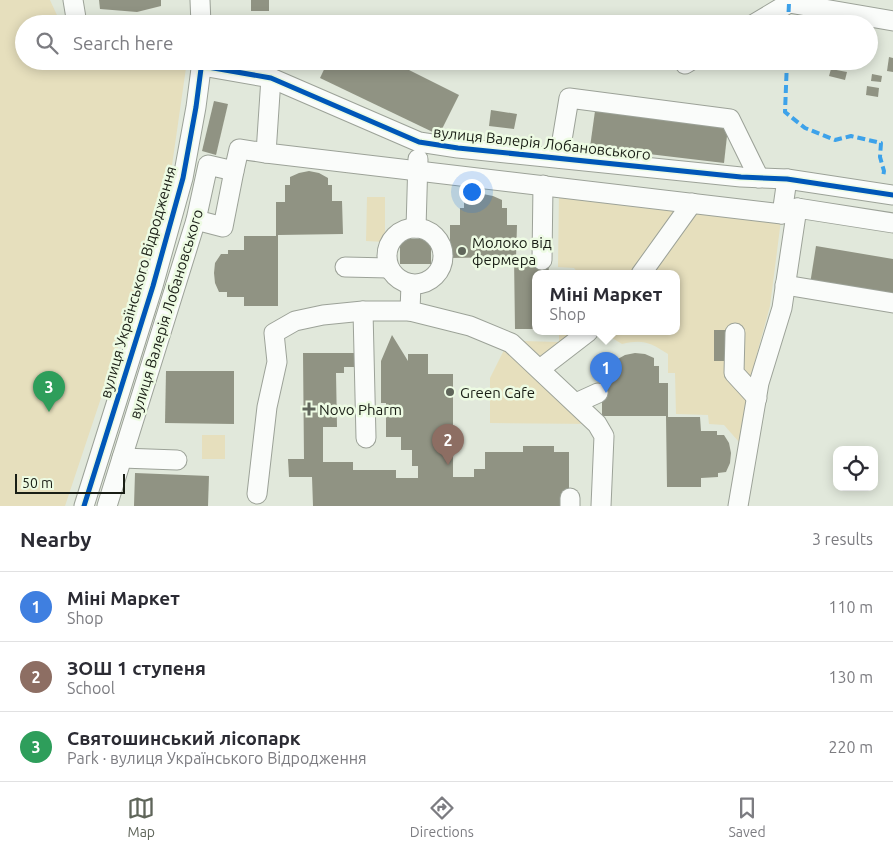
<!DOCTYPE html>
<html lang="en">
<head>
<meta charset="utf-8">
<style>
  :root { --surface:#fff; --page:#f7f7f7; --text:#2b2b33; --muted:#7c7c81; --line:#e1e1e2; --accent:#5f655a }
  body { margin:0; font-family:Ubuntu,sans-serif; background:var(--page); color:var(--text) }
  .controls { position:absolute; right:15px; bottom:15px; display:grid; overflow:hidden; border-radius:10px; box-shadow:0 2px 12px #0003 }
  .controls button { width:45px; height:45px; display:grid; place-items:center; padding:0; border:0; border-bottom:1px solid var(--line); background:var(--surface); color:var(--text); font:25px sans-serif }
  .scale { position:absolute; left:15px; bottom:12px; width:110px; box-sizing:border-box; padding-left:5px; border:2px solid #191e15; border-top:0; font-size:14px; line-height:18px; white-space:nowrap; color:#191e15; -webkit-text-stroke:4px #edfbe3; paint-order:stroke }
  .you { position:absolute; left:471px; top:191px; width:18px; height:18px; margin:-12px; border:4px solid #fff; border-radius:50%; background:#1a73e8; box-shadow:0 0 0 8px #1a73e833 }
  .badge { display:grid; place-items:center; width:32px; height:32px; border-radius:50%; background:var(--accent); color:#fff; font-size:16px; font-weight:700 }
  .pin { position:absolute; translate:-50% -41px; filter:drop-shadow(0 1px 2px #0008) }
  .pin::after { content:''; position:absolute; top:26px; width:18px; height:15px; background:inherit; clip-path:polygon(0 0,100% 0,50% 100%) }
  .popup { position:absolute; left:532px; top:270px; width:148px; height:65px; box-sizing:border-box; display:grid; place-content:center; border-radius:10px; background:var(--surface); filter:drop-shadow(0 1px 4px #0005); font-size:16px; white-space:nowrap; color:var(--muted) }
  .popup b { font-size:19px; color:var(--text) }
  .popup::after { content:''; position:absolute; left:50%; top:100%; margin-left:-10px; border:10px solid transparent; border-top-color:var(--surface) }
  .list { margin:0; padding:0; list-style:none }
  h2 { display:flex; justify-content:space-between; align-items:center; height:65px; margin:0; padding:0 20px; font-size:21px }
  h2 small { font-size:16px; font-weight:400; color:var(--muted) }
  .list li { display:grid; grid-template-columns:32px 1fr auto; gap:15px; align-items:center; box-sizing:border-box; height:70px; padding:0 20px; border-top:1px solid var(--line) }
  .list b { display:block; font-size:19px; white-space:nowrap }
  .list p { margin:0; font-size:16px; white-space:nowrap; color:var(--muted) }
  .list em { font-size:16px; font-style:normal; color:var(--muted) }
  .icon { flex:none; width:28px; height:28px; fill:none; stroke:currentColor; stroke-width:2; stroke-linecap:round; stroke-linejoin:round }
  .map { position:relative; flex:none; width:893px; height:506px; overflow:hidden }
  .search { position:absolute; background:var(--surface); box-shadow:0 2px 12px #0003; left:15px; right:15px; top:15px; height:55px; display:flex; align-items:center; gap:12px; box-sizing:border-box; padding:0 18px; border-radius:28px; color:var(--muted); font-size:19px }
  .sheet { height:275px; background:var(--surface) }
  nav { display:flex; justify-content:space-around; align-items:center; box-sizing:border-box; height:70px; border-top:1px solid var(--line); background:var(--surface); font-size:14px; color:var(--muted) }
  nav a { display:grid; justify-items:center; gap:2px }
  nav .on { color:var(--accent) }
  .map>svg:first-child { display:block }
</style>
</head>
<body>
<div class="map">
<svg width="893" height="506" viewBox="0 0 893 506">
  <rect width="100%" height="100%" fill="#e1e8db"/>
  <g fill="#e6dfbd">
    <polygon points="0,0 50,0 61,24 24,24 24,61 187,61 167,200 65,506 0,506"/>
    <path d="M559 193 781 220 770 306 748 387 739 442 724 425 709 424 708 415 676 414 675 373H668V354C650 342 642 339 622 344L602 332H676V274H579L574 268 558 267Z"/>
    <polygon points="367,197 385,197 385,242 366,241"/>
    <polygon points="559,332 578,332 545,360 522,341 559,342"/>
    <polygon points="508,342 597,424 490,423 490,378"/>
    <rect x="202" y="435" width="23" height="24"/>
  </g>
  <g fill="#909383">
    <polygon points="99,0 161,0 161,6 137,12 100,9"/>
    <rect x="251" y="0" width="18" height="11"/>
    <rect x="578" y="17" width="19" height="7"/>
    <polygon points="225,20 264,22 264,24 225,24"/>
    <polygon points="889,57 893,58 893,72 887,71"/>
    <polygon points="328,61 391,61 459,95 439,135 320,78"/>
    <polygon points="831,69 847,72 845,80 829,76"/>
    <polygon points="872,74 882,76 881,82 871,81"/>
    <polygon points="867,86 879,88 878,97 866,95"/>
    <polygon points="214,101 228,104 216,155 202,151"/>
    <polygon points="491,110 517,114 514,129 489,126"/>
    <polygon points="595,111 728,127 724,163 590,147"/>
    <polygon points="309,171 319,173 328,178 328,185 332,185 332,201 342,201 343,234 278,235 278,306 244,306 244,297 227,297 227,292 219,292 215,283 214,273 215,263 221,254 228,254 228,250 244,250 244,236 276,236 276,202 285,202 285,185 290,185 290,177 299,173"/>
    <polygon points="483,194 493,196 502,200 502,208 507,208 507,225 517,225 516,259 548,259 549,273 565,272 565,274 536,274 536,329 515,329 514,257 450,258 450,225 460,225 460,208 464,208 464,201 473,196"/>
    <rect x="400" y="239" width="31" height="25"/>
    <polygon points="816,246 893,259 893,297 810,284"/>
    <rect x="714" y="330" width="12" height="31"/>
    <polygon points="392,335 408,361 408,354 428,354 428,374 453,374 453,477 474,477 474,469 485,469 485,452 523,452 523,446 554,446 554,452 569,452 569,493 562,493 562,506 313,506 312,477 289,477 288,459 304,459 303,353 355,353 355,367 344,367 344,373 336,373 337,427 323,427 323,462 353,462 353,470 396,470 396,478 418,478 418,466 412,466 412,450 401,450 401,437 386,437 386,403 381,403 381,361"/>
    <polygon points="635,353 645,354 654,358 654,366 659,366 659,383 668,383 668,417 700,417 701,431 717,431 717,435 724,435 729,443 731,453 730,463 726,472 718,473 718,477 701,478 701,487 667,487 666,416 602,416 602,383 612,383 612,367 616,367 616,360 625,355"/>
    <polygon points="166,371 234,371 234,424 165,423"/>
    <polygon points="135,473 209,476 208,506 134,506"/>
  </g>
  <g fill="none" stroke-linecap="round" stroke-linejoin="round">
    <defs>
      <g id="minor">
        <polyline points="73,0 77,24"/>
        <polyline points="200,0 201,24"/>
        <polyline points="754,24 789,3 893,21"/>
        <polyline points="685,64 690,61"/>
        <polyline points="202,66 271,78 419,142 458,148 741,177 787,179 893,195"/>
        <polyline points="271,78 266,153 782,214 797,208 893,223"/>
        <polyline points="559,158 569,98 730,119 759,178"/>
        <polyline points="782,214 787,179"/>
        <polyline points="196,220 223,227 234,171"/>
        <polyline points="416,228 418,159"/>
        <circle cx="415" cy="256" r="28"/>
        <polyline points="542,260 543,185"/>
        <polyline points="345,267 389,268"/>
        <polyline points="641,274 692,203"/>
        <polyline points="411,284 410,311 470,326 511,343 597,424 604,436 601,506"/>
        <polyline points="785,285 893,303"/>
        <polyline points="363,311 366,438"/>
        <polyline points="735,333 734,373 757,398"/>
        <polyline points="540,369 588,332"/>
        <polyline points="576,403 598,393"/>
        <polyline points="122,458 177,460"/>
        <polyline points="257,494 267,407 277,362 274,333 295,321 323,315 363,311 410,311"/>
        <polyline points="570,498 570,506"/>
        <polyline points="84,506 153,286 183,178 196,107 202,61"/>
        <polyline points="107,506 196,220 208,165 234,171 239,149 266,153"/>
        <polyline points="738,506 759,383 782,308 797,208"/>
      </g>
    </defs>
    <use href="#minor" stroke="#9ca298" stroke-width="21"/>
    <use href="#minor" stroke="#fafcfa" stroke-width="19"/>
    <g stroke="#3da2ea" stroke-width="4" stroke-dasharray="8 4" stroke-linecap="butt">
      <polyline points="788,24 789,3"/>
      <polyline points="787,61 785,112 805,128 835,140 851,136 881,143 880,157 884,171 883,177"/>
    </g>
    <defs>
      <g id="cycleway">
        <polyline points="202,66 271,78 419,142 458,148 741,177 787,179 893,195"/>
        <polyline points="84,506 153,286 183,178 196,107 202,61"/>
      </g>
    </defs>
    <use href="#cycleway" stroke="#edfbe3" stroke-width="8"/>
    <use href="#cycleway" stroke="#0057b8" stroke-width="5"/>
  </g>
  <g fill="#5f655a" stroke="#edfbe3" stroke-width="2">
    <circle cx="462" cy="251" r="5"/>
    <circle cx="450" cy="392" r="5"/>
    <path d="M306.5 401.5h5v5h5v5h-5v5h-5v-5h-5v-5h5z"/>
  </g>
  <g text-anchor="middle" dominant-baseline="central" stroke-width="5" stroke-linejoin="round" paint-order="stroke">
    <g font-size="15" fill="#191e15" stroke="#edfbe3">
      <text transform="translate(542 143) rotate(6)">вулиця Валерія Лобановського</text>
      <text transform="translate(138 282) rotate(-74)">вулиця Українського Відродження</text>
      <text transform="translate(166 314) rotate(-73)">вулиця Валерія Лобановського</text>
    </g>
    <g font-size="15" fill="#191e15" stroke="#edfbe3" text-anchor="start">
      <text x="472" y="242">Молоко від<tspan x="472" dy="17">фермера</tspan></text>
      <text x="460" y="392">Green Cafe</text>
      <text x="319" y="409">Novo Pharm</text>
    </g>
  </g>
</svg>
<div class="controls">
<button><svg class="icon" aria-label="locate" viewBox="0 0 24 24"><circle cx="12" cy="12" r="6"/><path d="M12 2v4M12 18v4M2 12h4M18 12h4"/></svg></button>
</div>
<div class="scale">50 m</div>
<div class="you"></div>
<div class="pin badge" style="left:606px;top:393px;background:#3f7fe0">1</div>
<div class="popup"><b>Міні Маркет</b>Shop</div>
<div class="pin badge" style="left:448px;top:465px;background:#8d6e63">2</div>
<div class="pin badge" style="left:49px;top:412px;background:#2e9e5b">3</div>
<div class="search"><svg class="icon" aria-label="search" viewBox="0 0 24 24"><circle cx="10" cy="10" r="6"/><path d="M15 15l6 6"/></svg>Search here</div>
</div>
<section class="sheet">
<h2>Nearby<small>3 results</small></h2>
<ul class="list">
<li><span class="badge" style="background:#3f7fe0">1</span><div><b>Міні Маркет</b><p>Shop</p></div><em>110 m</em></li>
<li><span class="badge" style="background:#8d6e63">2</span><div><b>ЗОШ 1 ступеня</b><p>School</p></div><em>130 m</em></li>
<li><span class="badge" style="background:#2e9e5b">3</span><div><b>Святошинський лісопарк</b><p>Park · вулиця Українського Відродження</p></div><em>220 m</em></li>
</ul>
</section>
<nav>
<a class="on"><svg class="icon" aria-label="map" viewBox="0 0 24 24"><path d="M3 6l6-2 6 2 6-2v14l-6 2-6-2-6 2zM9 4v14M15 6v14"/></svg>Map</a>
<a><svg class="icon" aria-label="directions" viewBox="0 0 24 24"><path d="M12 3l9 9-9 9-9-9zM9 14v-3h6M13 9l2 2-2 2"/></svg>Directions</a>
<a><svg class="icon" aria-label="saved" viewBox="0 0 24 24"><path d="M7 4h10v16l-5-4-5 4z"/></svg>Saved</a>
</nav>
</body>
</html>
